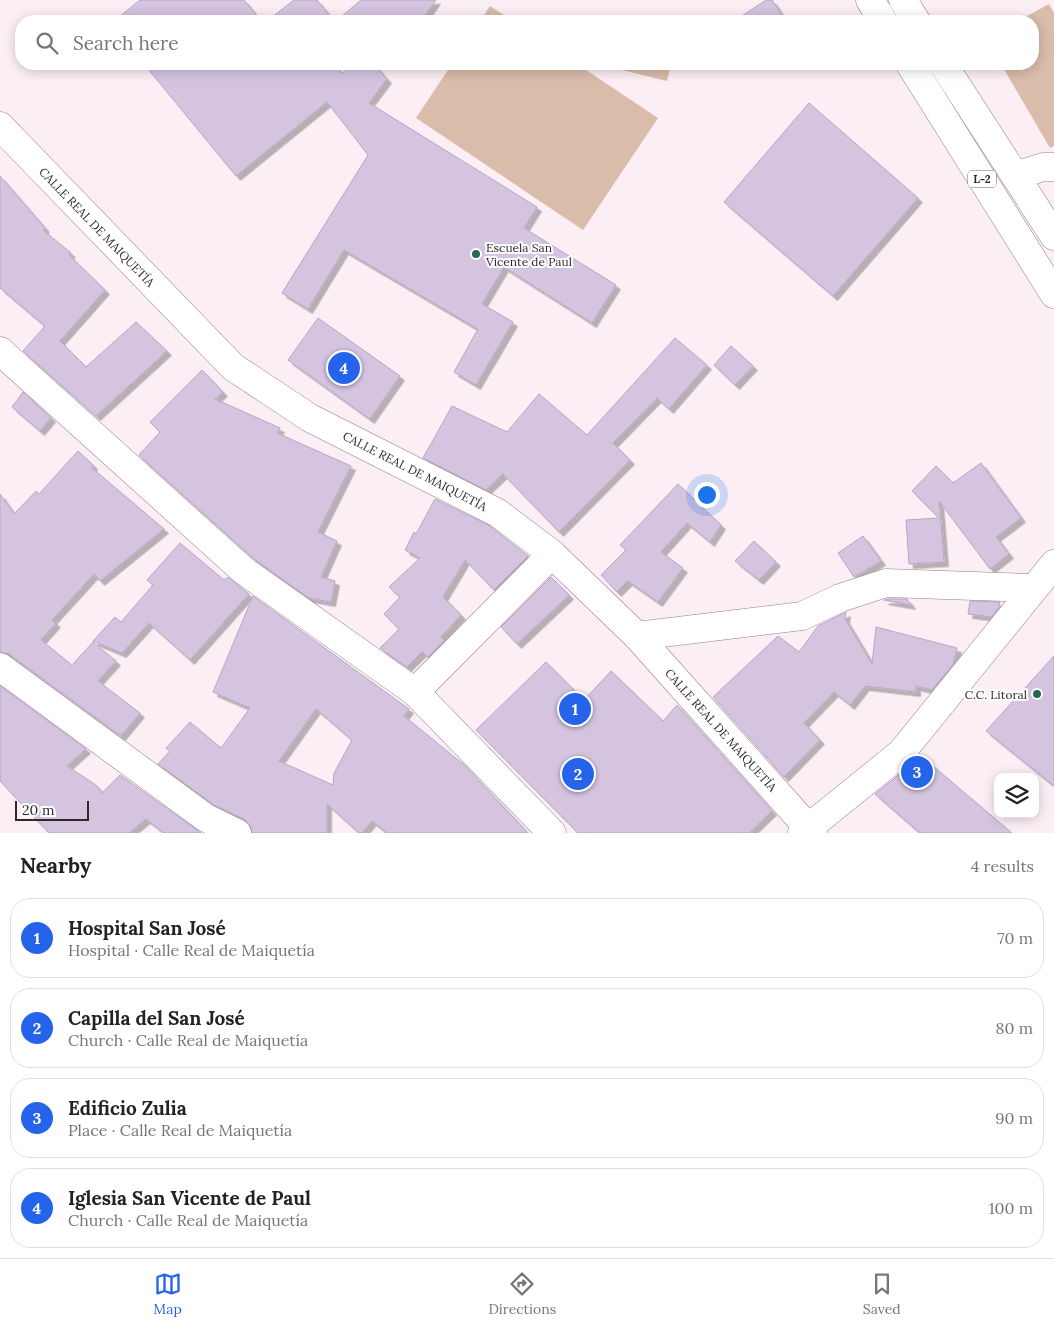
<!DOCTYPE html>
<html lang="en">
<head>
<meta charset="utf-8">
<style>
  :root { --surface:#fff; --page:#f6f6f6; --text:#222; --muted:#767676; --line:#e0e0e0; --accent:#2563eb }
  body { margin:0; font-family:Lora,serif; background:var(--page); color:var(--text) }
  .controls { position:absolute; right:15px; bottom:15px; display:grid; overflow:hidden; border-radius:10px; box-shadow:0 2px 12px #0003 }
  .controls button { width:45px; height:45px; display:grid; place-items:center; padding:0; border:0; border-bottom:1px solid var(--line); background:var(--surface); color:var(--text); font:25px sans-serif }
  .scale { position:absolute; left:15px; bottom:12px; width:74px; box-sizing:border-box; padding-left:5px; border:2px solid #31262c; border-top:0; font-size:14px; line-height:18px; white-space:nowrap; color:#31262c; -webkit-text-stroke:4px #fff; paint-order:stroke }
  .you { position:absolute; left:706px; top:494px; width:18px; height:18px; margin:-12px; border:4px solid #fff; border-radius:50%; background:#1a73e8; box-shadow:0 0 0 8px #1a73e833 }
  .badge { display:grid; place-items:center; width:32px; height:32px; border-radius:50%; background:var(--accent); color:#fff; font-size:16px; font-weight:700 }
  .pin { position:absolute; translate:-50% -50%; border:2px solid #fff; box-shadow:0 1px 5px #0006 }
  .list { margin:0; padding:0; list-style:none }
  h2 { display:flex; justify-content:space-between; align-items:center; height:65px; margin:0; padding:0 20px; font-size:21px }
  h2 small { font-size:16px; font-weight:400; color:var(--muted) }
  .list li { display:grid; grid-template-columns:32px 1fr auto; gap:15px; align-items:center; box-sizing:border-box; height:80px; margin:0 10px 10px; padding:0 10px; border:1px solid var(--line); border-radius:20px }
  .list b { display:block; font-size:19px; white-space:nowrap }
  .list p { margin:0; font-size:16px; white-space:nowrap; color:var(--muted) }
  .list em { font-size:16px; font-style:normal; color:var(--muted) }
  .icon { flex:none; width:28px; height:28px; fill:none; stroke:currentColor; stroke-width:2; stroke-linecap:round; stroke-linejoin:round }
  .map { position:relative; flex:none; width:1054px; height:833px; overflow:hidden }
  .search { position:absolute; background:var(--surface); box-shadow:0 2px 12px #0003; left:15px; right:15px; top:15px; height:55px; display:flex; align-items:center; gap:12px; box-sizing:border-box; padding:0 18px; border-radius:20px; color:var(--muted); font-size:19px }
  .sheet { height:425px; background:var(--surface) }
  nav { display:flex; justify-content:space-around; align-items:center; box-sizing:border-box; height:70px; border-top:1px solid var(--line); background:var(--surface); font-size:14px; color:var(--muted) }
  nav a { display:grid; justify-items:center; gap:2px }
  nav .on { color:var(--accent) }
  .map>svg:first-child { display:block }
</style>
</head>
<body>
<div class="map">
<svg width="1054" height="833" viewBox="0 0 1054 833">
  <defs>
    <filter id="shadow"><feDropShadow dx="4.5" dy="4.5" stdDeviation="0" flood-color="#0004"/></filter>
  </defs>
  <rect width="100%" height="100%" fill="#fbeef5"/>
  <g fill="#d9bcaa">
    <polygon points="1049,4 1054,13 1054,146 1050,148 1001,64 1033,64 1033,21 1018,21"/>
    <polygon points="490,6 513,21 480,21"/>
    <polygon points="452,64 577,64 658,118 583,230 416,118"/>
    <polygon points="597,64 671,64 667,81"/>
  </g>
  <g fill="#d4c4e0" stroke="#b7a7c2" fill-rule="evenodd" filter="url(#shadow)">
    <polygon points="140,0 244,0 261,21 114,21"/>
    <polygon points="294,0 317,0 334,21 267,21"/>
    <polygon points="361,0 436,0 421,21 336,21"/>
    <polygon points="766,0 772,0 786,21 734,21"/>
    <polygon points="144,64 334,64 342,73 353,64 374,64 387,79 369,103 537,207 524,228 616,285 592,323 504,267 482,304 513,322 476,385 454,372 478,329 344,250 308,309 282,293 368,155 327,102 236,176"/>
    <polygon points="809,103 918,198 833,296 724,202"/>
    <polygon points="0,176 45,228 43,230 71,253 69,255 105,290 60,341 86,367 136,322 167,351 96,416 23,351 45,326 0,288"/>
    <polygon points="318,318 400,376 370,419 288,360"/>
    <polygon points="675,338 707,365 669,409 657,398 613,443 630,460 559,532 503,474 486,490 423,458 452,406 507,432 539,394 587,435"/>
    <polygon points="731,346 753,366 735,385 714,365"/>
    <polygon points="202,370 223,392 215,399 280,428 277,433 351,466 318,532 337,541 321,577 335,581 331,602 309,598 253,558 139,455 160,432 150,422"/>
    <polygon points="23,392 51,418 40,431 12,407"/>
    <polygon points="78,451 93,465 92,468 164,529 100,581 94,574 52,620 56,623 41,640 72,665 93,642 116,661 98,681 140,713 121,736 9,654 0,652 0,494 14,514 36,491 39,494"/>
    <polygon points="981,463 1021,518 996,537 1009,554 990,569 939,501 944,562 909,564 906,520 939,518 912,491 936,466 953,483"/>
    <polygon points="678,484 721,525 710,542 687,523 661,552 683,568 658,602 628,581 617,592 601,575 626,550 620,545"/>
    <polygon points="435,499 490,526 528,556 494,590 465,560 443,597 461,615 441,637 444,640 428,657 422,652 407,667 380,648 399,629 384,614 400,597 389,587 420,558 405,550 414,532 416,534"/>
    <polygon points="863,536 881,561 854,577 838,553"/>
    <polygon points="754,541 776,562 759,580 735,561"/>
    <polygon points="180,543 224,580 228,577 249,594 190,660 149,623 122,653 93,641 115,617 121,622 153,585 147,580"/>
    <polygon points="551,577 569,595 517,644 501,627"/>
    <path d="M253 596 409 709 404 716 463 764 528 833H387L372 821 362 833H359L327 804V833H252L250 825 244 819 214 805 158 764 170 751 166 748 190 722 221 748 250 708 213 692ZM316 709 352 740 334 773 333 785 279 761Z"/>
    <polygon points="888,599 907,599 911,605 884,600"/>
    <polygon points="970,601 1000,602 999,607 991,617 968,614"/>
    <polygon points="846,612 845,619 872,664 876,627 957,648 953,664 932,690 916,686 916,692 865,686 850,705 834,692 804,723 820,740 784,777 713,697 778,636 799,652 818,626"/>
    <polygon points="1054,656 1054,786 986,731"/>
    <polygon points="546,662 584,700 611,671 663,721 677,705 772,811 749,833 578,833 476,730"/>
    <polygon points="0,686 86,749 67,766 96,785 102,793 120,775 201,833 164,833 146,819 129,833 49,833 0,781"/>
    <polygon points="920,755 1012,833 920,833 875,794 911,765"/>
  </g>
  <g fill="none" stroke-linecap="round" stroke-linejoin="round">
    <defs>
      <g id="minor">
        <polyline points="0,126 233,367 310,418 498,513 552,554 637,636 813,833"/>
        <polyline points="1015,176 1043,167 1054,167"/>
        <polyline points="0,351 243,570 415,692 552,833"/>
        <polyline points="637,636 802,616 840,598 886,583 1034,588"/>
        <polyline points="0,667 206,818 237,833"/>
        <polyline points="415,692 552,554"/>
        <polyline points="802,833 901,753 1054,564"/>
      </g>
      <g id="major">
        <polyline points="870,0 883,21"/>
        <polyline points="903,0 916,21"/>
        <polyline points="910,64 1054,294"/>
        <polyline points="943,64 1054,236"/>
      </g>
    </defs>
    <use href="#minor" stroke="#987c8b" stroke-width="29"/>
    <use href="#major" stroke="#987c8b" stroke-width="29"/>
    <use href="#minor" stroke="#fff" stroke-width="28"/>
    <use href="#major" stroke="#fff" stroke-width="28"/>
  </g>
  <g fill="#246759" stroke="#fff" stroke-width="2">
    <circle cx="476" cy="254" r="5"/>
    <circle cx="1037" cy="694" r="5"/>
  </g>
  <g text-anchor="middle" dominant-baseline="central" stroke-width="4" stroke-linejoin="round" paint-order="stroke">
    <rect fill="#fff" stroke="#6f676b" stroke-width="1" x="968" y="170.5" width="28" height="17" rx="4"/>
    <g font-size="11" font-weight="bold" fill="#31262c">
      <text x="982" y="179">L-2</text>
    </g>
    <g font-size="12" fill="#31262c" stroke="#fff">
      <text transform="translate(97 227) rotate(46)">CALLE REAL DE MAIQUETÍA</text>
      <text transform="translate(415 471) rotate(27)">CALLE REAL DE MAIQUETÍA</text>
      <text transform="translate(721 730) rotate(48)">CALLE REAL DE MAIQUETÍA</text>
    </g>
    <g font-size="12" fill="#31262c" stroke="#fff" text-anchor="start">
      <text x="486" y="247">Escuela San<tspan x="486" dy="14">Vicente de Paul</tspan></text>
      <text x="1027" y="694" text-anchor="end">C.C. Litoral</text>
    </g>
  </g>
</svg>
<div class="controls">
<button><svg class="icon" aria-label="layers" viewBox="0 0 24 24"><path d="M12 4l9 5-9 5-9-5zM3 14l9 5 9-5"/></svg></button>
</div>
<div class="scale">20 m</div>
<div class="you"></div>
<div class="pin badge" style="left:575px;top:709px">1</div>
<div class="pin badge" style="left:578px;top:774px">2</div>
<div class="pin badge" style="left:917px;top:772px">3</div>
<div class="pin badge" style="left:344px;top:368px">4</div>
<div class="search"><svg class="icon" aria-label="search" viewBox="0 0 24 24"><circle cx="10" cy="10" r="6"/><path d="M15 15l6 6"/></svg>Search here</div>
</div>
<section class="sheet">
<h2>Nearby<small>4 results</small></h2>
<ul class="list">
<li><span class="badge">1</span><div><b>Hospital San José</b><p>Hospital · Calle Real de Maiquetía</p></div><em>70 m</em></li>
<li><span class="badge">2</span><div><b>Capilla del San José</b><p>Church · Calle Real de Maiquetía</p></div><em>80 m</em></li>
<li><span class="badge">3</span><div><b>Edificio Zulia</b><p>Place · Calle Real de Maiquetía</p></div><em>90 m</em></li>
<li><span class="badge">4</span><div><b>Iglesia San Vicente de Paul</b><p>Church · Calle Real de Maiquetía</p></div><em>100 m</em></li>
</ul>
</section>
<nav>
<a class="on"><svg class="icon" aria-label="map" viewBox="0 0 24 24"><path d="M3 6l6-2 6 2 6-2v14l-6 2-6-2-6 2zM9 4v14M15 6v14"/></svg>Map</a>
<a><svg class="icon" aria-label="directions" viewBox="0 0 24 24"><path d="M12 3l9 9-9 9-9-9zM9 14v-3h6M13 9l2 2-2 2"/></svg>Directions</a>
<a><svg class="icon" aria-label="saved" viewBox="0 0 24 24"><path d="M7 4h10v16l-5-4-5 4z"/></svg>Saved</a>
</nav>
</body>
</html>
